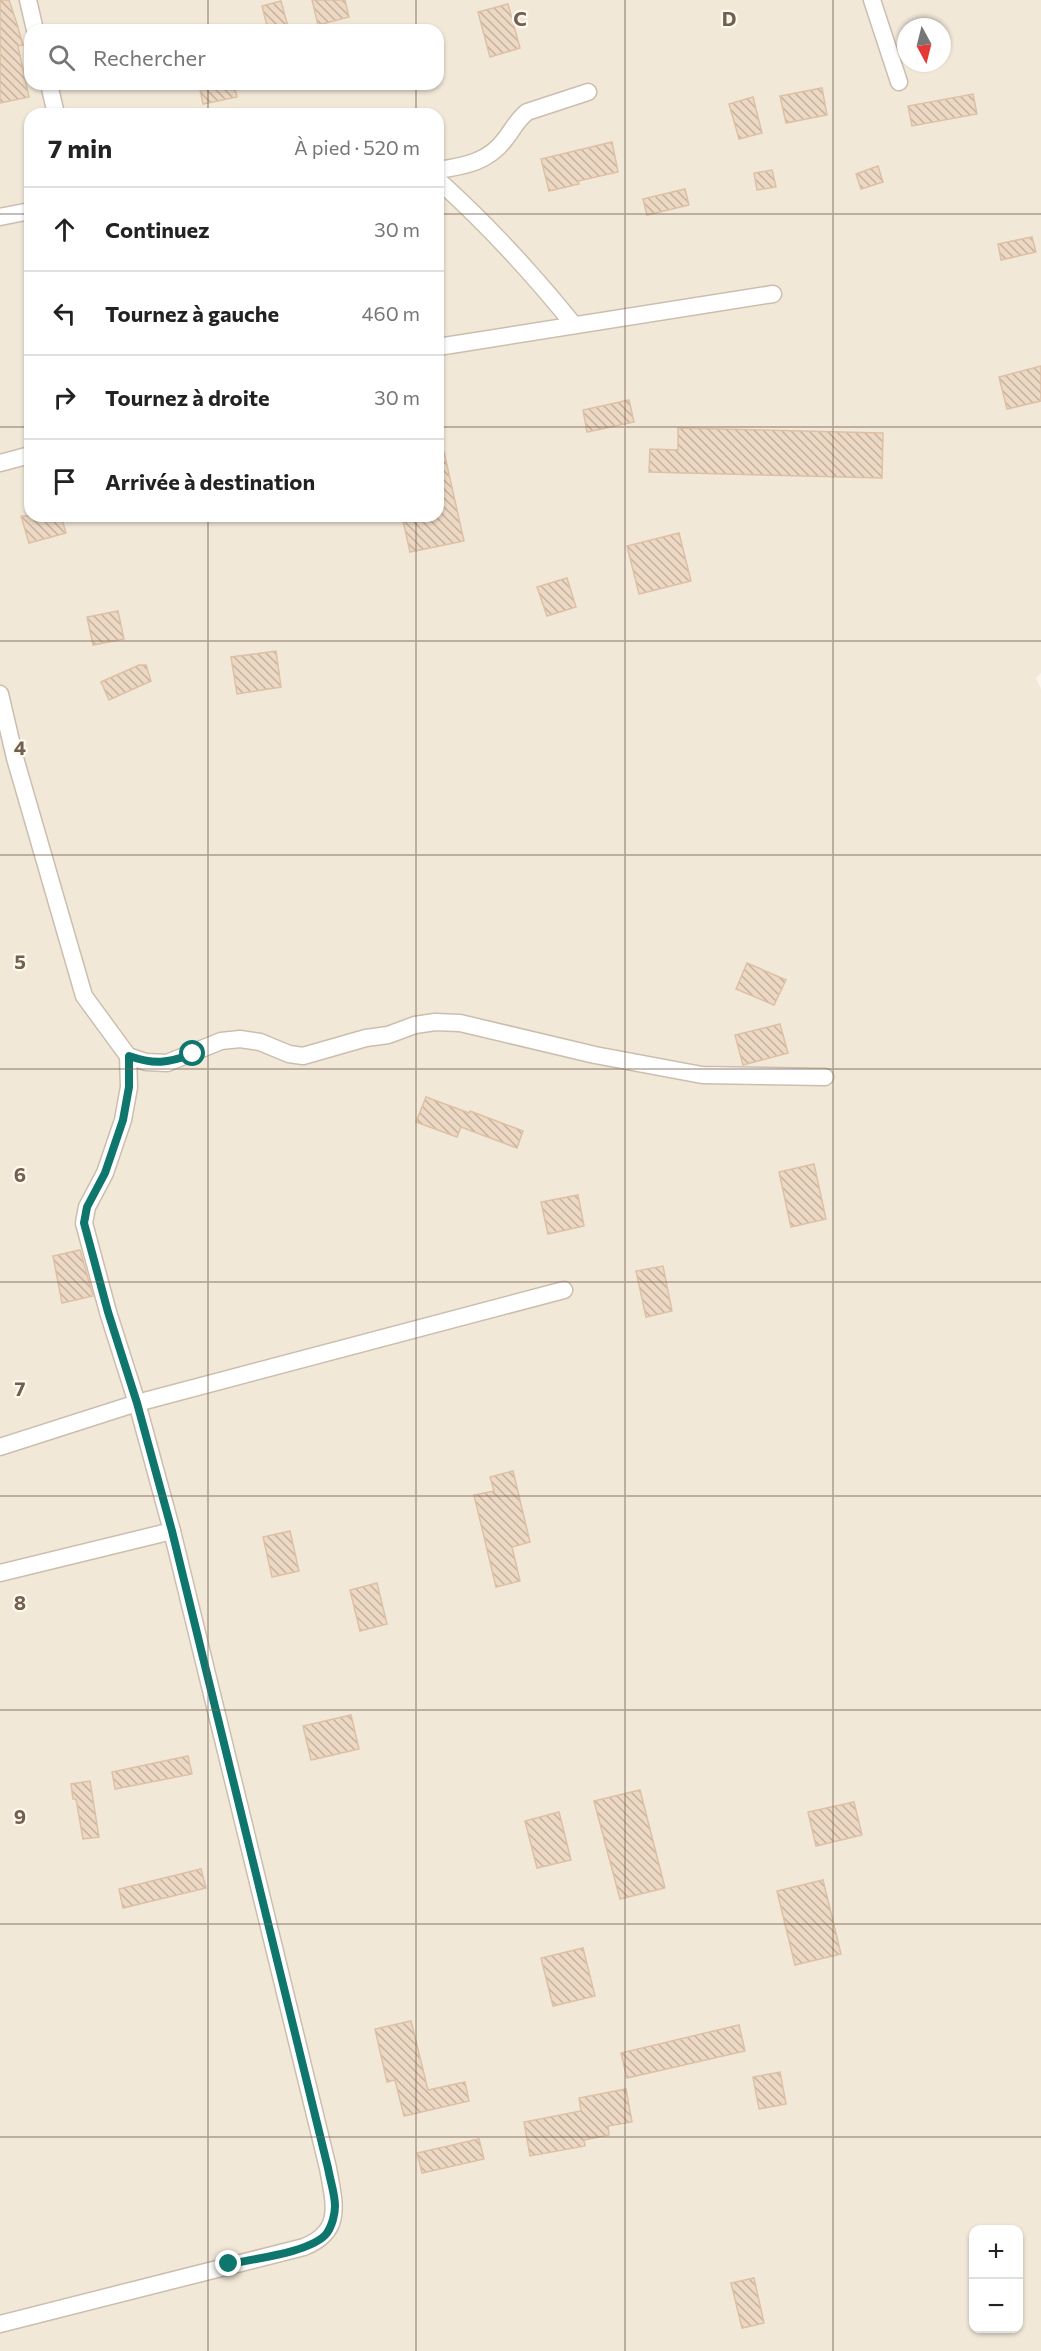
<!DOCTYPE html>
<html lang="fr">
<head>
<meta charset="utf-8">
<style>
  :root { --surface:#fff; --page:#f6f6f6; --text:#222; --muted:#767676; --line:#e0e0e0 }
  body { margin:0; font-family:Commissioner,sans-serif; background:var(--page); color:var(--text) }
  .controls { position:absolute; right:18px; bottom:18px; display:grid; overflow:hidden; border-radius:12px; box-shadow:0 2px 4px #0004 }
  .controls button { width:54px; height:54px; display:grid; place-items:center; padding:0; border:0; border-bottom:2px solid var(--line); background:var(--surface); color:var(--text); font:30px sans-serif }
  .compass { position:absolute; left:897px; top:18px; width:54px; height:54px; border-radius:50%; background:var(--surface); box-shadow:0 2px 4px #0004; rotate:173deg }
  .stop { position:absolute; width:18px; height:18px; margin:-14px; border:4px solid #0f766e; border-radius:50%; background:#fff }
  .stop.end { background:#0f766e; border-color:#fff; box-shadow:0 2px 6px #0008 }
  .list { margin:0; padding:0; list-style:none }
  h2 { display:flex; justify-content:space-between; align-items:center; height:78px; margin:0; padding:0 24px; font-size:26px }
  h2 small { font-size:20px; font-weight:400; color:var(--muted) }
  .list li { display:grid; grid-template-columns:39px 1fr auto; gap:18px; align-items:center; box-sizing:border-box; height:84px; padding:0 24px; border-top:2px solid var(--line) }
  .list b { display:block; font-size:22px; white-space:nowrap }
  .list em { font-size:20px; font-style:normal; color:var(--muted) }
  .icon { flex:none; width:33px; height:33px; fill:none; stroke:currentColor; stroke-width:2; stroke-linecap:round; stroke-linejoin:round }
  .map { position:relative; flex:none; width:1041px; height:2351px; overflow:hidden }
  .search { position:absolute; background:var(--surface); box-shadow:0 2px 4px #0004; left:24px; top:24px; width:420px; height:66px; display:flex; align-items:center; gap:15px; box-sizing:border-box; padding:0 21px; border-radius:18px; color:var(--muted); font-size:22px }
  .panel { position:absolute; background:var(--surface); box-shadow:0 2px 4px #0004; left:24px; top:108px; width:420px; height:414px; border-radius:18px }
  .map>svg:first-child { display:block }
</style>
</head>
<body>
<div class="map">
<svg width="1041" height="2351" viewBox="0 0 1041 2351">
  <defs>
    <pattern id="building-back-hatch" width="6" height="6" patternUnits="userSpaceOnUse" patternTransform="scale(1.5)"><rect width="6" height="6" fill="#edd8c3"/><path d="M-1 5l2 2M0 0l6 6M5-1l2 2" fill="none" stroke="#c4b2a1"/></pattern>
  </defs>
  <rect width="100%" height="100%" fill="#faf5e9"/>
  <path fill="#f1e8d8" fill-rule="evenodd" d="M0 0H1041V673L1036 678 1041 689V2351H0ZM906 27H942V63H906ZM30 30H438V84H30ZM30 114H438V516H30ZM974 2230H1018V2328H974Z"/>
  <g fill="url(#building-back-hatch)" stroke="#dec0a5" stroke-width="1.5">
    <polygon points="0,0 9,0 17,24 23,45 18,46 29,97 0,103"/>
    <polygon points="312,0 345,0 349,17 318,25"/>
    <polygon points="281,1 289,30 268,30 262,6"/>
    <polygon points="508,4 520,48 490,57 478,12"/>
    <polygon points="199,84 234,84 237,97 203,104"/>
    <polygon points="822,88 827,115 786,123 780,96"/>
    <polygon points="973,94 977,114 912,126 908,106"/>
    <polygon points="753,97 762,133 739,139 729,104"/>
    <polygon points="612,142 618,172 578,181 579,184 549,191 541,159"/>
    <polygon points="878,166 883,182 861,189 856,174"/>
    <polygon points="772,170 776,187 757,190 754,173"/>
    <polygon points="685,189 689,205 647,215 643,199"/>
    <polygon points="1032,237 1036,252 1001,260 998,244"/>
    <polygon points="1041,366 1041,401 1007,409 999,377"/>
    <polygon points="629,400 634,422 587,432 583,410"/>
    <polygon points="678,428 883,433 882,478 649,472 650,449 678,450"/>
    <polygon points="438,452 444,452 464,541 410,552 402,516 438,516"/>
    <polygon points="21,516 61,516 66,533 29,543"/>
    <polygon points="679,533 691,581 639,594 627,546"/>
    <polygon points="567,578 576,607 547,616 537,587"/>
    <polygon points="118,611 124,639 93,645 87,617"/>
    <polygon points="276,651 281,687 237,694 231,657"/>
    <polygon points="139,665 146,665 151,681 109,700 101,682"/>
    <polygon points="747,963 786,980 774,1005 736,989"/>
    <polygon points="780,1024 788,1053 743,1065 735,1035"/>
    <polygon points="426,1097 469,1113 470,1111 523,1131 517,1148 461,1127 457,1137 416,1122"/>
    <polygon points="814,1164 826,1219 791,1227 779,1172"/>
    <polygon points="578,1195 584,1226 548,1234 541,1202"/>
    <polygon points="80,1250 93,1296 62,1303 53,1256"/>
    <polygon points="663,1266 672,1311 646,1317 636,1271"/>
    <polygon points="513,1471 530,1542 512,1547 520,1581 496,1587 474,1495 494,1491 490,1477"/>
    <polygon points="290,1531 299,1571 272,1577 263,1537"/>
    <polygon points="377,1583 387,1624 360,1631 350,1590"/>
    <polygon points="351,1715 359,1749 311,1760 303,1726"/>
    <polygon points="188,1756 192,1774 115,1789 112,1772"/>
    <polygon points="90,1781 99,1837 83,1839 76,1799 73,1799 71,1784"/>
    <polygon points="640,1790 665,1888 620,1899 594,1801"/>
    <polygon points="854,1802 862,1835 816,1846 808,1812"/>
    <polygon points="559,1812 571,1860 537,1868 525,1821"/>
    <polygon points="201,1869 206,1888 123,1908 119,1889"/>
    <polygon points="823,1880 841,1954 795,1965 777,1891"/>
    <polygon points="583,1948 595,1996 553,2006 541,1958"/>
    <polygon points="411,2021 428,2090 465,2082 469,2101 404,2116 395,2080 387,2082 375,2029"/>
    <polygon points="739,2025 745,2051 627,2078 621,2053"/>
    <polygon points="780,2072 786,2104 759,2109 753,2077"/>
    <polygon points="626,2089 632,2122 608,2126 609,2135 584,2140 585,2146 530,2156 524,2122 581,2111 579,2098"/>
    <polygon points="479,2139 484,2159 422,2173 417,2153"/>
    <polygon points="754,2278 764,2323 742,2328 731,2283"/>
  </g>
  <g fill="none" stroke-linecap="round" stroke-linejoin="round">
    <defs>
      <g id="minor">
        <polyline points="28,0 35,30"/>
        <polyline points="872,0 899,82"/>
        <polyline points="49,84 56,114"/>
        <path d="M438 170C465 166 489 162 506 138 513 129 517 120 527 112L588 92"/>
        <path d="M438 180C488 225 532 273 574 325"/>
        <polyline points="0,217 30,211"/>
        <polyline points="438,347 773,294"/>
        <polyline points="0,463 30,455"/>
        <polyline points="0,694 15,758 84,996 128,1056 146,1062 167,1063 221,1041 240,1039 260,1042 289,1054 303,1056 366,1038 388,1035 415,1025 435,1022 460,1023 595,1055 702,1075 825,1077"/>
        <polyline points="0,1447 137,1403 564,1290"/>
        <polyline points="0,1573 172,1531"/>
        <path d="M0 2324 304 2247C344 2231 334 2203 328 2168L172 1531 137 1403 108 1312 84 1223 87 1207 105 1173 123 1120 129 1087 128 1056"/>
      </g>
    </defs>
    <use href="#minor" stroke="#ccbeaf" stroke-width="19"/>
    <use href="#minor" stroke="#fff" stroke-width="16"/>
  </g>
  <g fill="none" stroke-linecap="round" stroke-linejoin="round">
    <path stroke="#0f766e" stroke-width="8" d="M193 1054C167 1063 155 1065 129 1056V1087L123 1120 105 1173 87 1207 84 1223 108 1312 137 1403 172 1531 328 2168C330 2180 335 2194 335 2206 335 2214 332 2226 327 2233 313 2252 253 2259 229 2264"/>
  </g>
  <path fill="none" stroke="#725f4f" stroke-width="1.5" stroke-opacity="0.55" d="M208 0V30M416 0V30M625 0V2351M833 0V2351M208 84V114M416 84V114M0 214H30M438 214H1041M0 427H30M438 427H1041M208 516V2351M416 516V2351M0 641H1041M0 855H1041M0 1069H1041M0 1282H1041M0 1496H1041M0 1710H1041M0 1924H1041M0 2137H1041"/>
  <g font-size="20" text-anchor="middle" font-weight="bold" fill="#725f4f" stroke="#fdf9ef" stroke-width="4.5" stroke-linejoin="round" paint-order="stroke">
    <text x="520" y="26">C</text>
    <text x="729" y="26">D</text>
    <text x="20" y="755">4</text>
    <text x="20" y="969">5</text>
    <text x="20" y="1182">6</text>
    <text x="20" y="1396">7</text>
    <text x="20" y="1610">8</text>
    <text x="20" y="1824">9</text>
  </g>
</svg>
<div class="controls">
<button>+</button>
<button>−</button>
</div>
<svg class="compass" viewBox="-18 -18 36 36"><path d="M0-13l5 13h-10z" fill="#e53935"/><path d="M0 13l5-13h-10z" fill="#767676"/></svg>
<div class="stop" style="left:193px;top:1054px"></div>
<div class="stop end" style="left:229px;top:2264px"></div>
<div class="search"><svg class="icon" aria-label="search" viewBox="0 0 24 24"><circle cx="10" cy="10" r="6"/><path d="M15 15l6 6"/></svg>Rechercher</div>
<section class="panel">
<h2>7 min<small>À pied · 520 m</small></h2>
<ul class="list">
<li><svg class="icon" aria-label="ahead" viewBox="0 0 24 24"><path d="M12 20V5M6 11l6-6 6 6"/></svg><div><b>Continuez</b></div><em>30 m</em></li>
<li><svg class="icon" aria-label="left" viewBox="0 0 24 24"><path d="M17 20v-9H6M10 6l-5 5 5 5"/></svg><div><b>Tournez à gauche</b></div><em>460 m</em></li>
<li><svg class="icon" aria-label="right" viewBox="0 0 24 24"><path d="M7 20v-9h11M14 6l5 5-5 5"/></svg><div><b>Tournez à droite</b></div><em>30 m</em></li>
<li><svg class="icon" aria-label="arrive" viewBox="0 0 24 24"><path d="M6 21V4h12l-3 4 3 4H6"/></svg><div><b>Arrivée à destination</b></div></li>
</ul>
</section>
</div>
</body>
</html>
